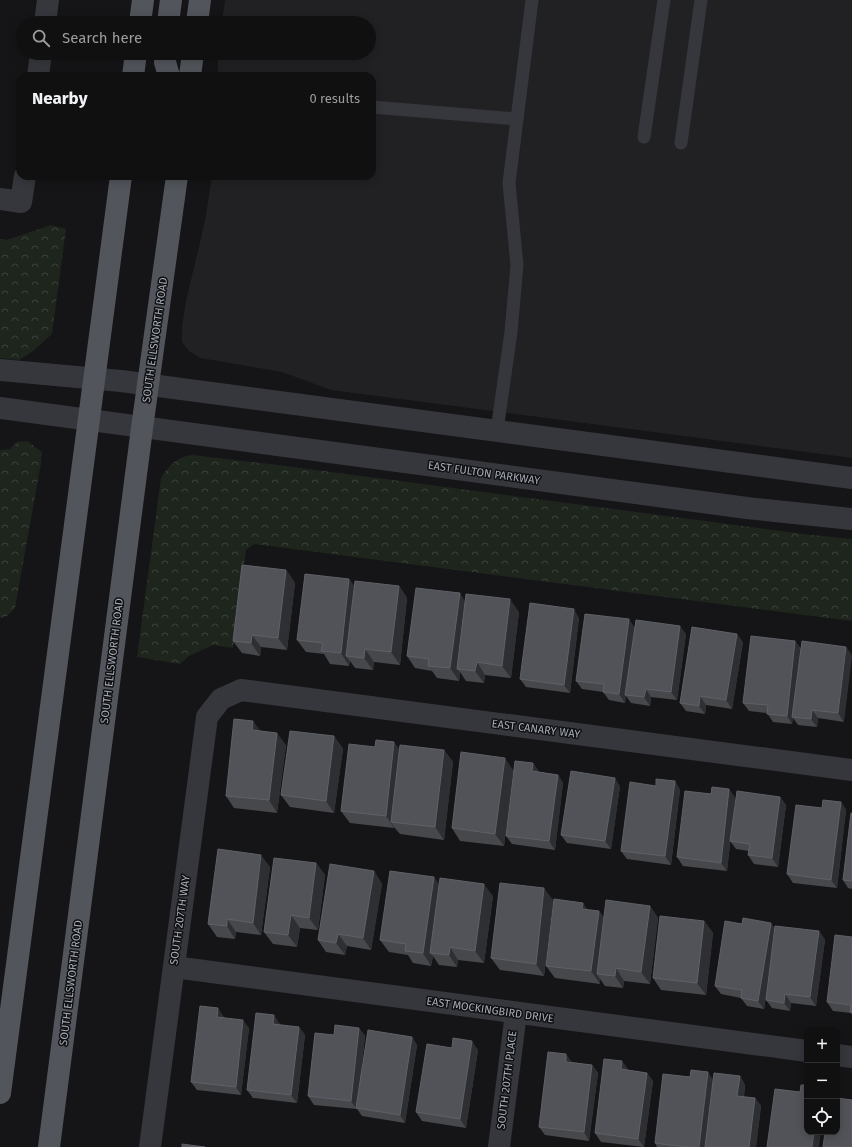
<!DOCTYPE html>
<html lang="en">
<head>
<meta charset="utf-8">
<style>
  :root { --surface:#101011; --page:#19191a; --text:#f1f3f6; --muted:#9c9d9f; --line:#303031 }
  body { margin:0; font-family:"Fira Sans",sans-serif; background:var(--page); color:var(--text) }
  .controls { position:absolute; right:12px; bottom:12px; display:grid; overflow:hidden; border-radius:8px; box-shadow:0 2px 10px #0003 }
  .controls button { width:36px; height:36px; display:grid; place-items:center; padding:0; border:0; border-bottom:1px solid var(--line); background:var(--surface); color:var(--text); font:20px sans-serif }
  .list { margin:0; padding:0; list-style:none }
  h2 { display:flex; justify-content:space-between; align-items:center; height:52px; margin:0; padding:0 16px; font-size:17px }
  h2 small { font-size:13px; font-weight:400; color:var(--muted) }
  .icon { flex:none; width:22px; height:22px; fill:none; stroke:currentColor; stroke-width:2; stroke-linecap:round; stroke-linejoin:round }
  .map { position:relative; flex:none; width:852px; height:1147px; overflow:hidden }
  .search { position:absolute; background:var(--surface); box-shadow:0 2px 10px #0003; left:16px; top:16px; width:360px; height:44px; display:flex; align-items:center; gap:10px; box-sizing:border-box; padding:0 14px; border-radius:22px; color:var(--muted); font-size:15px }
  .panel { position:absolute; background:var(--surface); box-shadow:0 2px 10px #0003; left:16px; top:72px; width:360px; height:108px; border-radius:12px }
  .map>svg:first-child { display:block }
</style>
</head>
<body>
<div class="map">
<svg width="852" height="1147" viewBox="0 0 852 1147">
  <defs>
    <pattern id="forest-crowns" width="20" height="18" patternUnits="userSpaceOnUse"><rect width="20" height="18" fill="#1d251d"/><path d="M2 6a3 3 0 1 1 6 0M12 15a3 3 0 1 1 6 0" fill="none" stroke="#3b423c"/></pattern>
  </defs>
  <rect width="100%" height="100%" fill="#151517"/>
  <polygon fill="#212124" points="225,0 852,0 852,458 331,390 282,372 200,358 189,351 182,342 182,327 186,301 205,221 212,176 372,176 372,76 218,76 218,53 369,53 369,23 222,23"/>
  <g fill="url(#forest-crowns)">
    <polygon points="51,225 66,229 52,334 33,351 19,360 0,358 0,239 7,240"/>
    <polygon points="27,441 42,452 41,463 15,608 7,616 0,618 0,450 10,449 17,442"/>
    <path d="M192 455 278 465 804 534 852 539V621L254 544 246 550 233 648 213 645 189 656 180 664 137 657 161 478C169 465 177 457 192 455Z"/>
  </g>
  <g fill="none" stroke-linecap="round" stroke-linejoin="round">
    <g stroke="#36373c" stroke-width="13">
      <polyline points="372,107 517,119"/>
      <polyline points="644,137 664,0"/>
      <polyline points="681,143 701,0"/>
      <polyline points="497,430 511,332 517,265 509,183 532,0"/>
    </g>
    <g stroke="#36373c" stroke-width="22">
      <polyline points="45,23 48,0"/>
      <polyline points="38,76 41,53"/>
      <polyline points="0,199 21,202 25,176"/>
      <polyline points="0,370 121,381 852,478"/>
      <polyline points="0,408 747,508 852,519"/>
      <polyline points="174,967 807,1051"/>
      <polyline points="837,1055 852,1057"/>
      <polyline points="150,1147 207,717 221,699 241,690 852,770"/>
      <polyline points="499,1147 516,1013"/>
    </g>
    <g stroke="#52555b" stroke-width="22">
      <polyline points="140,23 143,0"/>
      <polyline points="168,23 171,0"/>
      <polyline points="197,23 200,0"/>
      <polyline points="165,53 165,62 169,76"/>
      <polyline points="133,76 136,53"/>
      <polyline points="190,76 193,53"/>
      <polyline points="0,1093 121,176"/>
      <polyline points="49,1147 142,428 177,176"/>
    </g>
  </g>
  <g fill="#46484c">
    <polygon points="286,570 295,583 287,650 261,647 260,656 242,653 233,641"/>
    <polygon points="349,579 354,586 399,586 407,598 400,665 374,662 373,670 355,668 350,661 349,666 330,664 324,654 306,652 297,640"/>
    <polygon points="465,602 519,612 511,678 485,675 484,683 466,681 460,672 459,681 437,678 432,671 415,668 407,656"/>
    <polygon points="579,618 570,693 526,687 520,679"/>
    <polygon points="635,627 686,634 677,700 651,697 650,706 631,703 626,696 625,703 609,700 603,692 582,689 576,681"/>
    <polygon points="795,641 801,649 844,722 818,718 817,727 798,725 793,718 792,724 773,722 767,713 749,711 743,703"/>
    <polygon points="743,642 732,709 706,705 705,714 686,711 680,703"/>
    <polygon points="260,731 286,745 277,813 234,808 226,796"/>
    <polygon points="334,736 343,749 334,813 290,807 281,795"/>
    <polygon points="375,747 400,749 444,750 453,762 444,840 400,834 394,827 394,828 350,823 341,811"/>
    <polygon points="533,763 539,772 558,775 563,783 555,850 512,844 506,836"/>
    <polygon points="513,770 504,846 460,841 452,828"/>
    <polygon points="675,781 680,790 671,865 627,859 621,851 656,786"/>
    <polygon points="620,786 611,849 567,843 561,835"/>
    <polygon points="729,789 735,798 727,871 683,866 677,857 711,794"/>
    <polygon points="780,797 786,805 778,867 754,864 748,855 749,851 736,849 730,841"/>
    <polygon points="841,802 846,810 837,888 793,883 787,874 822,808"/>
    <polygon points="852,813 852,889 848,888 843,880"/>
    <polygon points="316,863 325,875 318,930 300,928 297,947 273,944 264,932"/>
    <polygon points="270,867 261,935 236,932 235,939 217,937 208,924"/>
    <polygon points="374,871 382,884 371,950 347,946 345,955 326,952 318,940"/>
    <polygon points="434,877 439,885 493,896 484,963 458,960 457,967 439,965 433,956 431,966 413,963 408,955 389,952 380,940"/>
    <polygon points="553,900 544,976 500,970 491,958"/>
    <polygon points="650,906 658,918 650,984 624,981 623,988 605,986 600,979 600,984 555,978 546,966 599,911 604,918"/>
    <polygon points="704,921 713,933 706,995 661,990 653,978"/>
    <polygon points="771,923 775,929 819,931 825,940 816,1006 791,1003 790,1011 772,1008 766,1000 767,990 764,1009 747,1006 741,998 721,994 715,986 742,924"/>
    <polygon points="852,937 852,1015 851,1013 833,1011 827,1002"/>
    <polygon points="224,1017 224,1018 249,1028 241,1095 197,1090 191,1082"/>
    <polygon points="280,1024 280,1025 299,1027 305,1035 297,1103 253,1098 247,1090"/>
    <polygon points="359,1028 365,1036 361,1072 412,1037 417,1045 405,1123 362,1116 357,1109 314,1105 308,1096 334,1035"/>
    <polygon points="452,1048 478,1050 466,1128 422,1121 416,1112"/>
    <polygon points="572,1062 592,1065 598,1073 589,1141 545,1135 539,1127"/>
    <polygon points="628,1069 628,1070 647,1073 653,1081 644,1147 601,1142 595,1133"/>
    <polygon points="740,1076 745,1085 744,1097 755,1098 761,1106 756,1147 657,1147 655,1143 690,1077 713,1080"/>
  </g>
  <g fill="#2e2f32">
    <polygon points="286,570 295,583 287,650 278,638"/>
    <polygon points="349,579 358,591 346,656 350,661 349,666 341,653"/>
    <polygon points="399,586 407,598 400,665 391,652"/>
    <polygon points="460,593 468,606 457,669 460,672 459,681 450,668"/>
    <polygon points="510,599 519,612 511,678 502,666"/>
    <polygon points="574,609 579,618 570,693 564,685"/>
    <polygon points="629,619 635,628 625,695 626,696 625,703 619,694"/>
    <polygon points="680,626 686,634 677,700 671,692"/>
    <polygon points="737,634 743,642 732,709 726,700"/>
    <polygon points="252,635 261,647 260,656 251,643"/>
    <polygon points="795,641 801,649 792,717 793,718 792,724 787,716"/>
    <polygon points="846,647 852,655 852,657 844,722 838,713"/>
    <polygon points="365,649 374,662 373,670 364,658"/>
    <polygon points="477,662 485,675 484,683 475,671"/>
    <polygon points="646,689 651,697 650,706 644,697"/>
    <polygon points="700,696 706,705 705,714 699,706"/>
    <polygon points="812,710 818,718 817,727 811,719"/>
    <polygon points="253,721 262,733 252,730"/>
    <polygon points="277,733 286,745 277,813 269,800"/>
    <polygon points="334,736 343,749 334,813 326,801"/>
    <polygon points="394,742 403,754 391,822 394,827 394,828 386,816"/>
    <polygon points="444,750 453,762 444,840 435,827"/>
    <polygon points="505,758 513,770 504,846 495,834"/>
    <polygon points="533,763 539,772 538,780 532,771"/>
    <polygon points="558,775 563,783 555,850 549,841"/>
    <polygon points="615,778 620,786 611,849 605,841"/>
    <polygon points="675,781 680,790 671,865 665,856"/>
    <polygon points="729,789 735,798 727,871 721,863"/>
    <polygon points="780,797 786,805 778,867 772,858"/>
    <polygon points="841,802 846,810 837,888 831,880"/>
    <polygon points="261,855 270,867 261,935 253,923"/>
    <polygon points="316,863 325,875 318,930 309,918"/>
    <polygon points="374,871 382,884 371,950 363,938"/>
    <polygon points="434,877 442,889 430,953 433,956 431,966 423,953"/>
    <polygon points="484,884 493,896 484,963 475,951"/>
    <polygon points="544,888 553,900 544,976 536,964"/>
    <polygon points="583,903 591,915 582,909"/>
    <polygon points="650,906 658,918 650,984 641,972"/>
    <polygon points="599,911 607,923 597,974 600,979 600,984 591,971"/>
    <polygon points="291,915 300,928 297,947 288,935"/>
    <polygon points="227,919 236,932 235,939 227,926"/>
    <polygon points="704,921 713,933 706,995 697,983"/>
    <polygon points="771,923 776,931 764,1009 758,1001"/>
    <polygon points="819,931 825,940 816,1006 810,997"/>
    <polygon points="338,934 347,946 345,955 336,943"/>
    <polygon points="450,947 458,960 457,967 449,955"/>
    <polygon points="616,968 624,981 623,988 615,976"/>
    <polygon points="785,994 791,1003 790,1011 784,1003"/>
    <polygon points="218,1008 224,1017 223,1025 217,1017"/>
    <polygon points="274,1015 280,1024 279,1032 273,1024"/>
    <polygon points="243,1020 249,1028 241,1095 236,1087"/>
    <polygon points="299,1027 305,1035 297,1103 291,1095"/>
    <polygon points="359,1028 365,1036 357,1108 356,1108 357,1110 351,1101"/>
    <polygon points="412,1037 417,1045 405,1123 400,1115"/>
    <polygon points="472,1041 478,1050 466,1128 460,1119"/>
    <polygon points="566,1054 572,1062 566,1062"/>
    <polygon points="622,1061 628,1069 627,1078 621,1069"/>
    <polygon points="592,1065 598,1073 589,1141 584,1132"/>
    <polygon points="708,1072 714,1081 705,1147 699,1147"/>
    <polygon points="647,1073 653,1081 644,1147 638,1139"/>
    <polygon points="740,1076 745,1085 743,1104 737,1096"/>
    <polygon points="755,1098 761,1106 756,1147 749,1147"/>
    <polygon points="814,1132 821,1132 819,1147 812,1147"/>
  </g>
  <g fill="#515358" stroke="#5e6167">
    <polygon points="242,565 286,570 278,638 252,635 251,643 233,641"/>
    <polygon points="305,574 349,579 341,653 321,651 323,643 297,640"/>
    <polygon points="355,581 399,586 391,652 365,649 364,658 346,656"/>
    <polygon points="416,588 460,593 450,668 428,666 429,659 407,656"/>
    <polygon points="466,594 510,599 502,666 477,662 475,671 457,669"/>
    <polygon points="530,603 574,609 564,685 520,679"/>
    <polygon points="585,614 629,619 619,694 603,692 604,684 576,681"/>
    <polygon points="636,620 680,626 671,692 646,689 644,697 625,695"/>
    <polygon points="692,627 737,634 726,700 700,696 699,706 680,703"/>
    <polygon points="751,636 795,641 787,716 767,714 768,705 743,703"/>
    <polygon points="802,641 846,647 838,713 812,710 811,719 792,717"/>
    <polygon points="234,719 253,721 252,730 277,733 269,800 226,796"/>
    <polygon points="290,731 334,736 326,801 281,795"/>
    <polygon points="376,740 394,742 386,816 341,811 349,744 375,747"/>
    <polygon points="400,745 444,750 435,827 391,822"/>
    <polygon points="461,752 505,758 495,834 452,828"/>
    <polygon points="515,761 533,763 532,771 558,775 549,841 506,836"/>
    <polygon points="571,771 615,778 605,841 561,835"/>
    <polygon points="656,779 675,781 665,856 621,851 630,782 656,786"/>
    <polygon points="712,787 729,789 721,863 677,857 685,791 711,794"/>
    <polygon points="737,791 780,797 772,858 748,855 750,844 730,841"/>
    <polygon points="823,800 841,802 831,880 787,874 796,805 822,808"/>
    <polygon points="851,813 852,813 852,881 843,880"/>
    <polygon points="218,849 261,855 253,923 227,919 227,926 208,924"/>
    <polygon points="274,858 316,863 309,918 291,915 288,935 264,932"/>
    <polygon points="330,864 374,871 363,938 338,934 336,943 318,940"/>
    <polygon points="390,871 434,877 423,953 405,951 406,944 380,940"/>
    <polygon points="440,878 484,884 475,951 450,947 449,955 430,953"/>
    <polygon points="500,883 544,888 536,964 491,958"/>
    <polygon points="554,899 583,903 582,909 599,911 591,971 546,966"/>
    <polygon points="606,900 650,906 641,972 616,968 615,976 597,974"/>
    <polygon points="660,916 704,921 697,983 653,978"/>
    <polygon points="743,918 771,923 758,1001 741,998 742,990 715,986 725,921 742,924"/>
    <polygon points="775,926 819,931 810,997 785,994 784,1003 766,1000"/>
    <polygon points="835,935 852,937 852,1013 850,1012 851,1005 827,1002"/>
    <polygon points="200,1006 218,1008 217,1017 243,1020 236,1087 191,1082"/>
    <polygon points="256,1013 274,1015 273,1024 299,1027 291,1095 247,1090"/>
    <polygon points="335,1025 359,1028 351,1101 308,1096 315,1033 334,1035"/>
    <polygon points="368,1030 412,1037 400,1115 356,1108"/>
    <polygon points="453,1038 472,1041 460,1119 416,1112 427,1044 452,1048"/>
    <polygon points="548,1052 566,1054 566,1062 592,1065 584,1132 539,1127"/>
    <polygon points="604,1059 622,1061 621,1069 647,1073 638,1139 595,1133"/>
    <polygon points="691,1070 708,1072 699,1147 685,1147 655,1143 663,1074 690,1077"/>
    <polygon points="714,1073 740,1076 737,1096 755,1098 749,1147 705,1147"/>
    <polygon points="801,1085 807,1085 807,1132 814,1132 812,1147 767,1147 775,1089 800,1092"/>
    <polygon points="837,1098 852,1100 852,1147 823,1147 825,1132 837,1132"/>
    <polygon points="182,1144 205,1147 182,1147"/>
  </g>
  <g text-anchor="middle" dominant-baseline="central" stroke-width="3" stroke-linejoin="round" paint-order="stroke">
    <g font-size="11" fill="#a6adb8" stroke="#101012">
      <text transform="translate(155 340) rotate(-82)">SOUTH ELLSWORTH ROAD</text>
      <text transform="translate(484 473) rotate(8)">EAST FULTON PARKWAY</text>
      <text transform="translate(112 661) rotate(-83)">SOUTH ELLSWORTH ROAD</text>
      <text transform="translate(536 729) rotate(7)">EAST CANARY WAY</text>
      <text transform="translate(180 920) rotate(-82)">SOUTH 207TH WAY</text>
      <text transform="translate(71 983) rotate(-83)">SOUTH ELLSWORTH ROAD</text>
      <text transform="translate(490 1010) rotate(8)">EAST MOCKINGBIRD DRIVE</text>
      <text transform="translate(507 1080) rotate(-83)">SOUTH 207TH PLACE</text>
    </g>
  </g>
</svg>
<div class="controls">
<button>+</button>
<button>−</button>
<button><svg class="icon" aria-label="locate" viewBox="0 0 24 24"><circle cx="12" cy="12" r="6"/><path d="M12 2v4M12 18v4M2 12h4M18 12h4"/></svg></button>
</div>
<div class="search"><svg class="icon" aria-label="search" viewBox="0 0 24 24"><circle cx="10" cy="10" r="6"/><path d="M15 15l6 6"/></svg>Search here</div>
<section class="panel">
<h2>Nearby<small>0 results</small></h2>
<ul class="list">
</ul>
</section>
</div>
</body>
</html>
